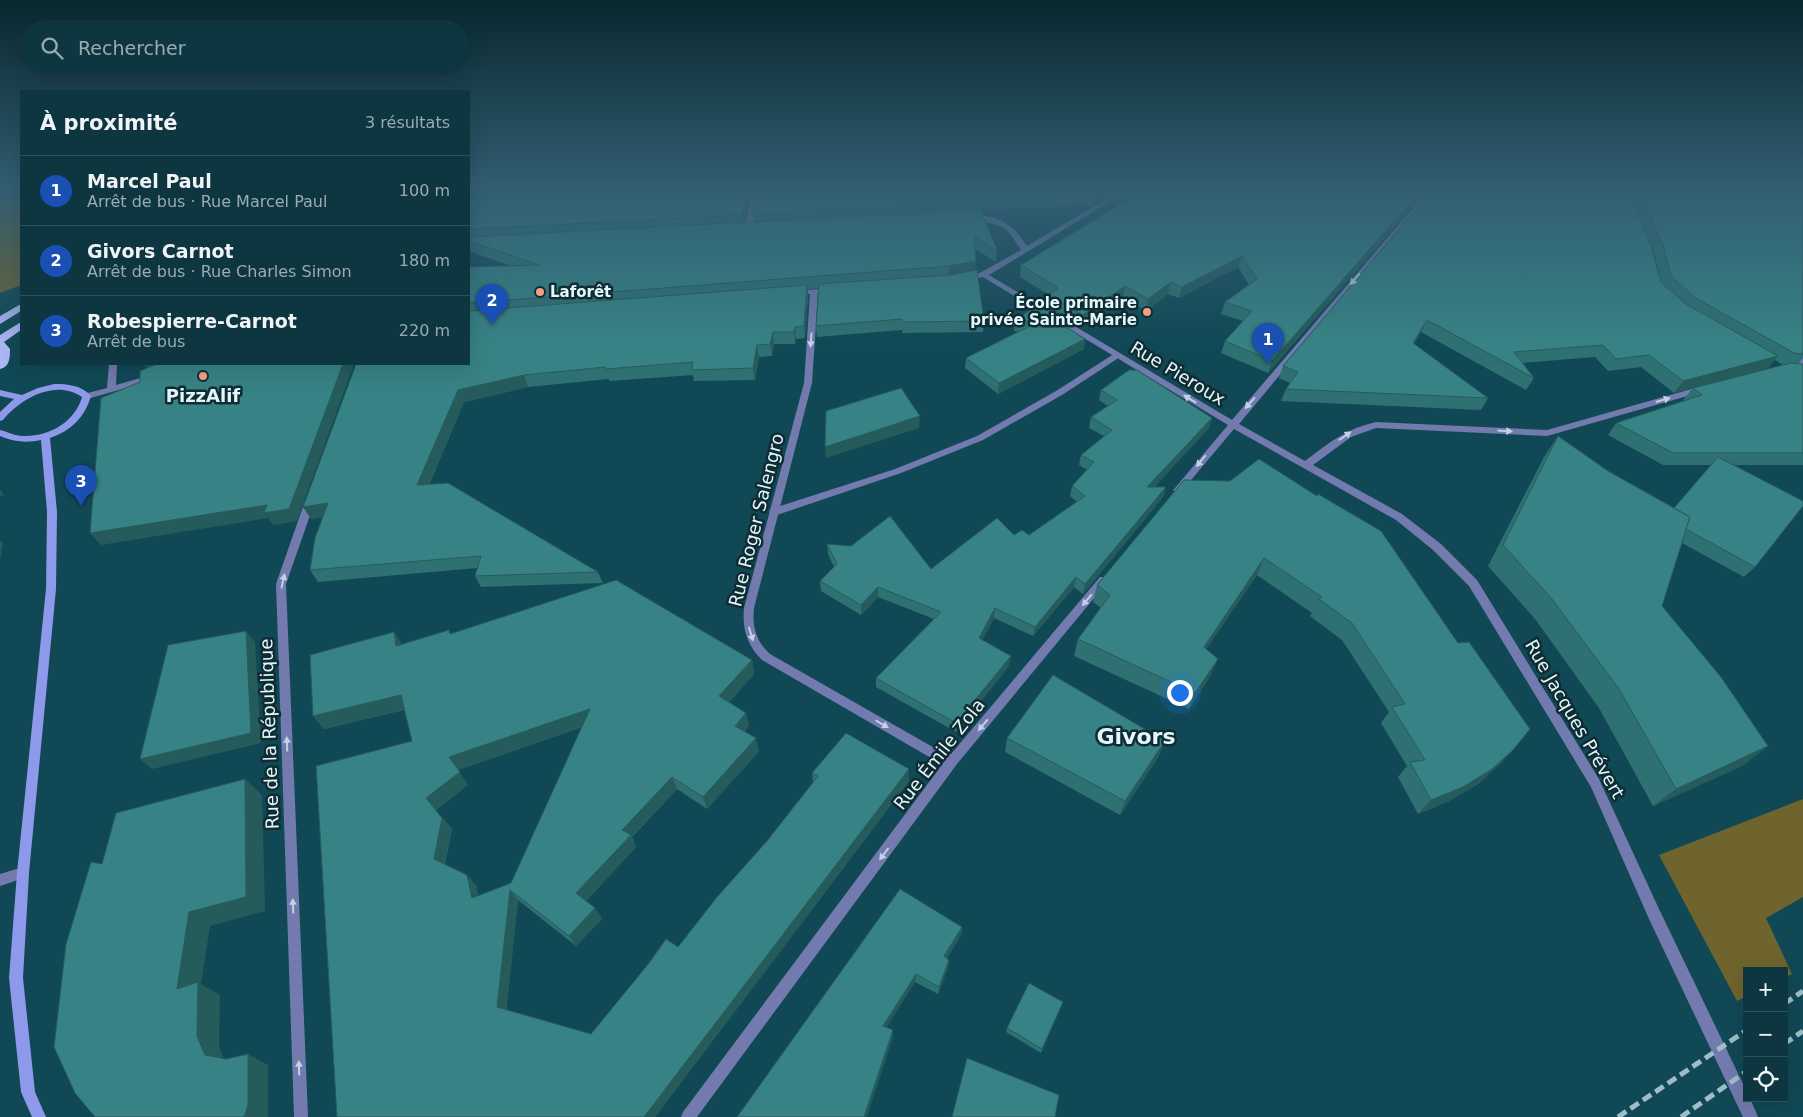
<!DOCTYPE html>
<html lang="fr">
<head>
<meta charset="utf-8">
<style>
  :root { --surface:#0d3640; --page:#1b414b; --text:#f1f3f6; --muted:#9aabb1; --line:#2d5059; --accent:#f39f86 }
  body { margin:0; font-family:"DejaVu Sans",sans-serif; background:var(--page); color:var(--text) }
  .controls { position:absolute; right:15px; bottom:15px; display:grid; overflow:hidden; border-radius:0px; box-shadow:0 5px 20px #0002 }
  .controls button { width:45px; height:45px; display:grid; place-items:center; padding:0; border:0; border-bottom:1px solid var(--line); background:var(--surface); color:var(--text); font:25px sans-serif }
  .you { position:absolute; left:1179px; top:692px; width:18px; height:18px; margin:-12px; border:4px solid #fff; border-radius:50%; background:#1a73e8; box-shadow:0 0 0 8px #1a73e833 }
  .badge { display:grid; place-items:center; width:32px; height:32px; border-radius:50%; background:var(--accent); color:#fff; font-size:16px; font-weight:700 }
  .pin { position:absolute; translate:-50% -41px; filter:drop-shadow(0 1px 2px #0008) }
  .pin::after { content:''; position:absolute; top:26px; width:18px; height:15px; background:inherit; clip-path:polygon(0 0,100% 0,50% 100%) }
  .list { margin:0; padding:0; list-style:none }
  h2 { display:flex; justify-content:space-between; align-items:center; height:65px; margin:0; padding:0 20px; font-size:21px }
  h2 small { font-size:16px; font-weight:400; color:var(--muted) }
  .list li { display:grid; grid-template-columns:32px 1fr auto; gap:15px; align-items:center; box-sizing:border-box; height:70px; padding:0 20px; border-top:1px solid var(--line) }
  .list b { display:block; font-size:19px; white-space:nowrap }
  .list p { margin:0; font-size:16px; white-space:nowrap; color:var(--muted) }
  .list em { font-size:16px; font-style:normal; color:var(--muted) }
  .icon { flex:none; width:28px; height:28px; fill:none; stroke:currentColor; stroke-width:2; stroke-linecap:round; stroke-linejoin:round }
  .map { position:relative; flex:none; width:1803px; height:1117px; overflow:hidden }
  .search { position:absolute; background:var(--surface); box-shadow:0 5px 20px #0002; left:20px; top:20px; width:450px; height:55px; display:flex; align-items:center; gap:12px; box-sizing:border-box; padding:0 18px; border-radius:28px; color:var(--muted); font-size:19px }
  .panel { position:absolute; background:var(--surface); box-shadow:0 5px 20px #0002; left:20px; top:90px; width:450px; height:275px; border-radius:0px }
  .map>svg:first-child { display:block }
</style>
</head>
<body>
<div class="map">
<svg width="1803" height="1117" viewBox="0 0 1803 1117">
  <rect width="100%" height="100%" fill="#114855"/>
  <g fill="#6f632e">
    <polygon points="0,189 21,189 21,285 0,293"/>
    <polygon points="1803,799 1803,897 1766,918 1792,974 1784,978 1784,971 1747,971 1747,996 1737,1001 1659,855"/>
  </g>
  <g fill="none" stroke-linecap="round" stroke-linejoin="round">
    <polygon fill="#727aae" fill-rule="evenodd" points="1117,352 1121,355 1120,357 1062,395 983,440 901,473 774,516 769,512 771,509 895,469 977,436 1056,391"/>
    <g fill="#727aae" fill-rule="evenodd">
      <polygon points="753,189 759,189 752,230 748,232 744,230"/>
      <path d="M1123 189H1131L989 275 1232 420 1429 189H1435L1239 424 1305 461C1328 443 1348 428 1376 422L1547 430 1702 386 1705 387 1706 389 1705 391 1547 436 1376 428 1351 437 1313 465 1402 514 1441 544 1477 580 1599 779 1659 909 1747 1092V1098H1750L1758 1117H1743L1649 919 1591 787 1469 586 1433 550 1396 520 1234 429 1181 492H1175L1173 490 1175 488 1228 425 983 277 978 278 974 276 1021 250C1004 221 999 225 969 220V216C997 213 1013 224 1027 246Z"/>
      <path d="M832 288H835V292L818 293 812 383 754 608C752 627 756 641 770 654L938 750 951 754 1100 577H1108L1109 580 957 764 697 1117H681L683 1112 944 762 931 758 762 660C747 645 742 629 744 608L804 383 810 294 794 295 790 293 794 291Z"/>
      <polygon points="1803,348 1803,373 1800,372 1794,359 1800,349"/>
      <polygon points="109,364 117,364 116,385 151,375 155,378 154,380 87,399 84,398 83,396 84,394 107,388"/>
      <polygon points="310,498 315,501 286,584 308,1117 294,1117 276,584 305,501"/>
      <polygon points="23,867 27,869 29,873 27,877 0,886 0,874"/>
    </g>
    <path fill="#8e99eb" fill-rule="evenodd" d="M54 384C68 384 81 385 91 396 85 417 71 431 50 438L57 512 56 589 29 873 23 978 35 1092 46 1117H32L21 1092 9 978 17 873 46 589 47 512 41 440C26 443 14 442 0 436V430C8 432 15 436 23 436 49 437 75 422 82 397 56 379 21 398 3 420L0 421V412L14 399 0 396V390L22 395 38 388Z"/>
    <g fill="#abb6f4" fill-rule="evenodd">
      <polygon points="21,304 21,311 0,324 0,316"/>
      <path d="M21 322V330L4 342 10 349C10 357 10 367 0 369V335Z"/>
    </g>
    <g stroke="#9ebdc5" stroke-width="5" stroke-dasharray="10 5" stroke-linecap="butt">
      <polyline points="1784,1004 1803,991"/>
      <polyline points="1784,1044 1803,1031"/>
      <polyline points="1618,1117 1747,1030"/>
      <polyline points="1681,1117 1747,1071"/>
    </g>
  </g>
  <g fill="#2f7072" fill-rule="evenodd">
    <polygon points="469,189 753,189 744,222 754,222 753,214 758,189 1427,189 1268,373 1221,353 1225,341 1243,321 1221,314 1225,302 1249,285 1238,267 1179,298 1168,294 1146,311 1123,298 1081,327 1047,307 1049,295 1020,277 1021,265 1122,203 1110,204 1112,194 1093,205 977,210 997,250 996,262 975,249 975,270 984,321 983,332 902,333 902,330 817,337 816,326 819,288 807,289 808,297 805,338 796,339 795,344 774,344 772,356 759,357 755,380 694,381 693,375 609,381 609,379 528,387 464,402 429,485 598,572 603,583 481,587 475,576 477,568 318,582 310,570 323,517 311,519 469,364 469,267 511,266 469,251"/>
    <path d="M1433 189H1803V358L1798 364H1803V465H1734L1755 567 1744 577 1682 543 1662 606 1744 765 1653 806 1599 708 1535 619 1488 566 1544 457 1558 436 1608 471 1674 508 1711 465H1663L1608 435 1616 423 1685 401 1683 400 1693 388 1783 365 1775 360 1768 368 1674 393 1641 367 1608 371 1595 357 1522 363 1534 378 1526 390 1421 332 1414 344 1488 398 1481 410 1281 401 1286 389 1290 383 1279 378 1283 366ZM1652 250 1655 256 1661 282Z"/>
    <polygon points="1068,320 1067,327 1084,349 998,394 965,368 966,358 1019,331 1014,331 1015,321"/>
    <polygon points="1101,390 1212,418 1209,428 1154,487 1166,487 1163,497 1083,594 1074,587 1033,636 994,618 982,640 1009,666 956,732 876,687 876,678 934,619 878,597 861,615 821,591 820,581 834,567 828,554 827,544 931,569 1014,535 1029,535 1077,502 1070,496 1072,486 1087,470 1079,465 1081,455 1104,436 1089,428 1091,417 1108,406 1099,400"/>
    <polygon points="1184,480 1513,750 1499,765 1478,784 1449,801 1418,814 1398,777 1407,766 1381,723 1389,712 1342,640 1310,616 1312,613 1257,575 1206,649 1211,675 1189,709 1074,656 1078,639 1101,608 1093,602 1097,585"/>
    <path d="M451 633 752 660 754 674 729 702 746 713 749 726 744 732 759 751 707 809 677 789 632 837 636 847 586 901 595 908 602 919 576 946 518 900 506 1010 591 1034 678 947 767 841 813 783 812 773 909 781 655 1117H337L412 741 404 710 324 729 313 716ZM582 727 511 883 478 896 476 885 445 864 452 829 436 810 468 785 458 770Z"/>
    <polygon points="1007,738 1159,756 1120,815 1005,752"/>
    <polygon points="962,927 961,935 947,958 948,968 938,994 915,982 886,1027 893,1037 737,1117"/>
    <polygon points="1063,1002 1041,1053 1006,1032 1007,1028"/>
  </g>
  <g fill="#265b5c">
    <polygon points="748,189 753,189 743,226 742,215"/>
    <polygon points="1102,189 1120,189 1112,192 1112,194 1093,205 1095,193"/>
    <polygon points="1422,189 1427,189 1268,373 1272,361"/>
    <polygon points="1242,256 1238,267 1179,298 1182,287"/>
    <polygon points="976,261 975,273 949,278 949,266"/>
    <polygon points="1171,282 1168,294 1146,311 1148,299"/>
    <polygon points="807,285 808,297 805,338 804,326"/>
    <polygon points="1125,286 1123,298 1081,327 1083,315"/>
    <polygon points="1427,320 1421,332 1407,355 1413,343"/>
    <polygon points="795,327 796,339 795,344 794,332"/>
    <polygon points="773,332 774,344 772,356 770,344"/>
    <polygon points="1085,339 1084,349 998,394 999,383"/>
    <polygon points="757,345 759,357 755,380 753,368"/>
    <polygon points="1778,356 1768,368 1674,393 1683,381"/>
    <polygon points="144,364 172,364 150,372"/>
    <polygon points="343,364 354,364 297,521 273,525 268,518 101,545 90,533"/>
    <polygon points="524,375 528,387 464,402 423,497 417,485 458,390"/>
    <polygon points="920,416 919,428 826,458 825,447"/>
    <polygon points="1212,418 1209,428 1145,497 1147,487"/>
    <polygon points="1166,487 1163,497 1083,594 1085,584"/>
    <polygon points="0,489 4,495 0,496"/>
    <polygon points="328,503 335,515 311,519 303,507"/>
    <polygon points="0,540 3,544 0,560"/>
    <polygon points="1264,558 1257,575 1197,663 1204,647"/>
    <polygon points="1076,577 1074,587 1033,636 1035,627"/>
    <polygon points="878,587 878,597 861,615 861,605"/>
    <polygon points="995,608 994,618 978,647 979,638"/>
    <polygon points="246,631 255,642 261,743 152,769 140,759"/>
    <polygon points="394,632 403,646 396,646"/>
    <polygon points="1011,656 1009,666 956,732 956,723"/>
    <polygon points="1218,659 1211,675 1189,709 1195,693"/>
    <polygon points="752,660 754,674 722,709 719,696"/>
    <polygon points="401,695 410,708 324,729 313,716"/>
    <polygon points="590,709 596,722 458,770 468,785 436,810 426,798 449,757"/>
    <polygon points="746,713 749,726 739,739 735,726"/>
    <polygon points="756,738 759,751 707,809 703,797"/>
    <polygon points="1165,741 1159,756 1120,815 1125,801"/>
    <polygon points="1768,746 1744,765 1653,806 1676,789"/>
    <polygon points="1513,750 1499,765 1478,784 1449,801 1418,814 1431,800"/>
    <polygon points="909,769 909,781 655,1117 644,1117"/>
    <polygon points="672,777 677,789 631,837 636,847 583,904 576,893 622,830"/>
    <polygon points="245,779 262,795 265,911 210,926 201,984 220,995 219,1047 227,1066 205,1055 177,989 189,912"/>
    <polygon points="442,818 452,829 443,870 434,859"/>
    <polygon points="467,875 476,885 482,909 472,898"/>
    <polygon points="510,890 518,900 506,1016 497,1007"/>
    <polygon points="595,908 602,919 576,946 569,936"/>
    <polygon points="962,927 961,935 943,964 944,956"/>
    <polygon points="949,960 948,968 938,994 939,987"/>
    <polygon points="916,974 915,982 883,1033 883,1026"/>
    <polygon points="893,1030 893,1037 867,1117 864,1117"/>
    <polygon points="248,1054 268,1065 268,1117 244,1117"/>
  </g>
  <g fill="#378284" stroke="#265b5c" fill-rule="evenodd">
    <polygon points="469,189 748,189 742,215 469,229"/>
    <polygon points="758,189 1102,189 1095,193 976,199 978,203 753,214"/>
    <polygon points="1118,189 1422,189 1272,361 1225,341 1252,311 1225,302 1257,279 1242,256 1182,287 1171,282 1148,299 1125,286 1083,315 1048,295 1058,288 1021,265 1142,191 1112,192"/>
    <polygon points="1433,189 1628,189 1651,246 1661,282 1686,304 1778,356 1683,381 1649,355 1616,359 1603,345 1514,352 1534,378 1427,320 1413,343 1488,398 1286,389 1298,372 1283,366"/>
    <polygon points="1638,189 1803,189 1803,354 1794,353 1694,297 1671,276 1663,245"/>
    <polygon points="973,210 981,211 997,250 974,236 976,261 949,266 469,303 469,267 539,265 469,241 469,237"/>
    <polygon points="977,270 984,321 902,322 902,319 816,326 819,284 950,275"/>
    <polygon points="807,285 804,326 795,327 794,332 773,332 770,344 757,345 753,368 692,370 693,362 606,369 606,367 524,375 458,390 417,485 448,483 598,572 475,576 481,556 310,570 315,538 328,503 303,507 356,364 469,364 469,311"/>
    <polygon points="1039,303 1068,320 1057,321 1085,339 999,383 966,358 1040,321 1015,321"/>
    <polygon points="1791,363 1803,364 1803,453 1673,453 1616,423 1702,395 1693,388"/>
    <polygon points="157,364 343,364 289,509 264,513 267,505 90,533 101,398 140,382 140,371"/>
    <polygon points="1129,370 1137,370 1212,418 1147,487 1166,487 1085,584 1076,577 1035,627 995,608 979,638 1011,656 956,723 876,678 941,612 878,587 861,605 820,581 837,564 827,544 851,546 890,516 931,569 997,518 1014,535 1022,530 1029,535 1085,496 1072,486 1094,462 1081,455 1112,430 1091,417 1117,400 1101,390"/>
    <polygon points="901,388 920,416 825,447 826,411"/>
    <polygon points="1558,436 1608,471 1690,517 1662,606 1721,677 1768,746 1676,789 1619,689 1552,599 1503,545"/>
    <polygon points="1718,457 1803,501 1803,506 1755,567 1686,529 1690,517 1674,508"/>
    <polygon points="1259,459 1317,496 1318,494 1381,531 1458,643 1469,642 1530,729 1513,750 1492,769 1463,787 1431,800 1410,762 1425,760 1392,707 1405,704 1352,623 1319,599 1322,597 1264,558 1204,647 1218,659 1195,693 1078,639 1110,595 1097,585 1184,480 1230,481"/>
    <path d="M616 580 752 660 719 696 746 713 735 726 756 738 703 797 672 777 622 830 631 835 576 893 595 908 569 936 510 890 497 1007 591 1034 649 963 666 939 678 947 717 897 767 841 818 776 812 773 846 733 909 769 644 1117H337L316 766 412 741 401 695 313 716 310 655 394 632 396 646 449 630 450 634ZM590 709 511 883 472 898 467 875 434 859 442 818 426 798 460 772 449 757Z"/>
    <polygon points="246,631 251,733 140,759 168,645"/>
    <polygon points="1053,675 1165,741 1125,801 1007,738"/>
    <polygon points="245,779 246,897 189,912 177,989 198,982 197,1036 205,1055 226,1059 248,1054 248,1105 244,1117 95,1117 75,1093 54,1047 66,944 91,862 102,864 116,813"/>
    <polygon points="900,889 962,927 944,956 949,960 939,987 916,974 883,1026 893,1030 864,1117 737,1117"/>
    <polygon points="1029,983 1063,1002 1042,1049 1007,1028"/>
    <polygon points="967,1058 1059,1095 1055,1117 952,1117"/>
  </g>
  <defs><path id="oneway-solid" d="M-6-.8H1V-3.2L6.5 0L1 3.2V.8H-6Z" transform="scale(1.25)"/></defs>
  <g fill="#c1d2e5">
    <use href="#oneway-solid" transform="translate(1355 279) rotate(130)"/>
    <use href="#oneway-solid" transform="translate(811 340) rotate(94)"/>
    <use href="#oneway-solid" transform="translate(1190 399) rotate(-149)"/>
    <use href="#oneway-solid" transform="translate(1663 400) rotate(-16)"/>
    <use href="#oneway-solid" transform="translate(1250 403) rotate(131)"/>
    <use href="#oneway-solid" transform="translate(1505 431) rotate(3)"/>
    <use href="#oneway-solid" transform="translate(1345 436) rotate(-35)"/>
    <use href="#oneway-solid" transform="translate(1201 461) rotate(129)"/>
    <use href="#oneway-solid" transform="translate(283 581) rotate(-78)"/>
    <use href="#oneway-solid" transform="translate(1087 600) rotate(130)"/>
    <use href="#oneway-solid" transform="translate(751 634) rotate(73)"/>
    <use href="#oneway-solid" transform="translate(882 724) rotate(30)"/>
    <use href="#oneway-solid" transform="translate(983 725) rotate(130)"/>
    <use href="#oneway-solid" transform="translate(287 744) rotate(-92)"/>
    <use href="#oneway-solid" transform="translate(884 854) rotate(127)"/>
    <use href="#oneway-solid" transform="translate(293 906) rotate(-92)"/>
    <use href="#oneway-solid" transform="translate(299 1068) rotate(-92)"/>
  </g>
  <linearGradient id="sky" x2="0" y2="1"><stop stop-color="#09282f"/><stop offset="0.55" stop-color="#325e73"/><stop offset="1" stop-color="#325e73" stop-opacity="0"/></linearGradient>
  <rect width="1803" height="345" fill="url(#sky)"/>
  <g fill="#f39f86" stroke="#0f2c33" stroke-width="2">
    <circle cx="540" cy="292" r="5"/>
    <circle cx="1147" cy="312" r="5"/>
    <circle cx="203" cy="376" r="5"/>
  </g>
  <g text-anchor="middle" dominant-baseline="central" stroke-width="5" stroke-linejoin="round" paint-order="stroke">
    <g font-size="15" font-weight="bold" fill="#e3f7fc" stroke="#0f2c33" text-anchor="start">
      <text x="550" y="292">Laforêt</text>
      <text x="1137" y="303" text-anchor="end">École primaire<tspan x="1137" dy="17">privée Sainte-Marie</tspan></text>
    </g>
    <g font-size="18" fill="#e3f7fc" stroke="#0f2c33">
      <text transform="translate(1178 373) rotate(31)">Rue Pieroux</text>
      <text transform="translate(756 520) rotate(-76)">Rue Roger Salengro</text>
      <text transform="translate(1575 719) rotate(60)">Rue Jacques Prévert</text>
      <text transform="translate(269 734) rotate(-92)">Rue de la République</text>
      <text transform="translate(939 754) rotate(-52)">Rue Émile Zola</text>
    </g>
    <g font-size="18" font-weight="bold" fill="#e3f7fc" stroke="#0f2c33">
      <text x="203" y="395">PizzAlif</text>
    </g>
    <g font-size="22" font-weight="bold" fill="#e3f7fc" stroke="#0f2c33">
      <text x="1136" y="736">Givors</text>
    </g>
  </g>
</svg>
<div class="controls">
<button>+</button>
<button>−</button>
<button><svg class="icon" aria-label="locate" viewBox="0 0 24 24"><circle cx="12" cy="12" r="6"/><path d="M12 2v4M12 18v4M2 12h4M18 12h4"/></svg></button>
</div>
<div class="you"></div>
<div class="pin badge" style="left:1268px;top:364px;background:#1a4fb4">1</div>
<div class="pin badge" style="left:492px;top:325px;background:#1a4fb4">2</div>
<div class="pin badge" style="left:81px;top:506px;background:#1a4fb4">3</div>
<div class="search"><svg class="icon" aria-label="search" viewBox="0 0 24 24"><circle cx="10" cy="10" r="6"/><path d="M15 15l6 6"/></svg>Rechercher</div>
<section class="panel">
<h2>À proximité<small>3 résultats</small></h2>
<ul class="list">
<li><span class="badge" style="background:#1a4fb4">1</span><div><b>Marcel Paul</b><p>Arrêt de bus · Rue Marcel Paul</p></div><em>100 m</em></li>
<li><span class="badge" style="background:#1a4fb4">2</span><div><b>Givors Carnot</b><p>Arrêt de bus · Rue Charles Simon</p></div><em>180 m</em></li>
<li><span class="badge" style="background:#1a4fb4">3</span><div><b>Robespierre-Carnot</b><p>Arrêt de bus</p></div><em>220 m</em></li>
</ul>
</section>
</div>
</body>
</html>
